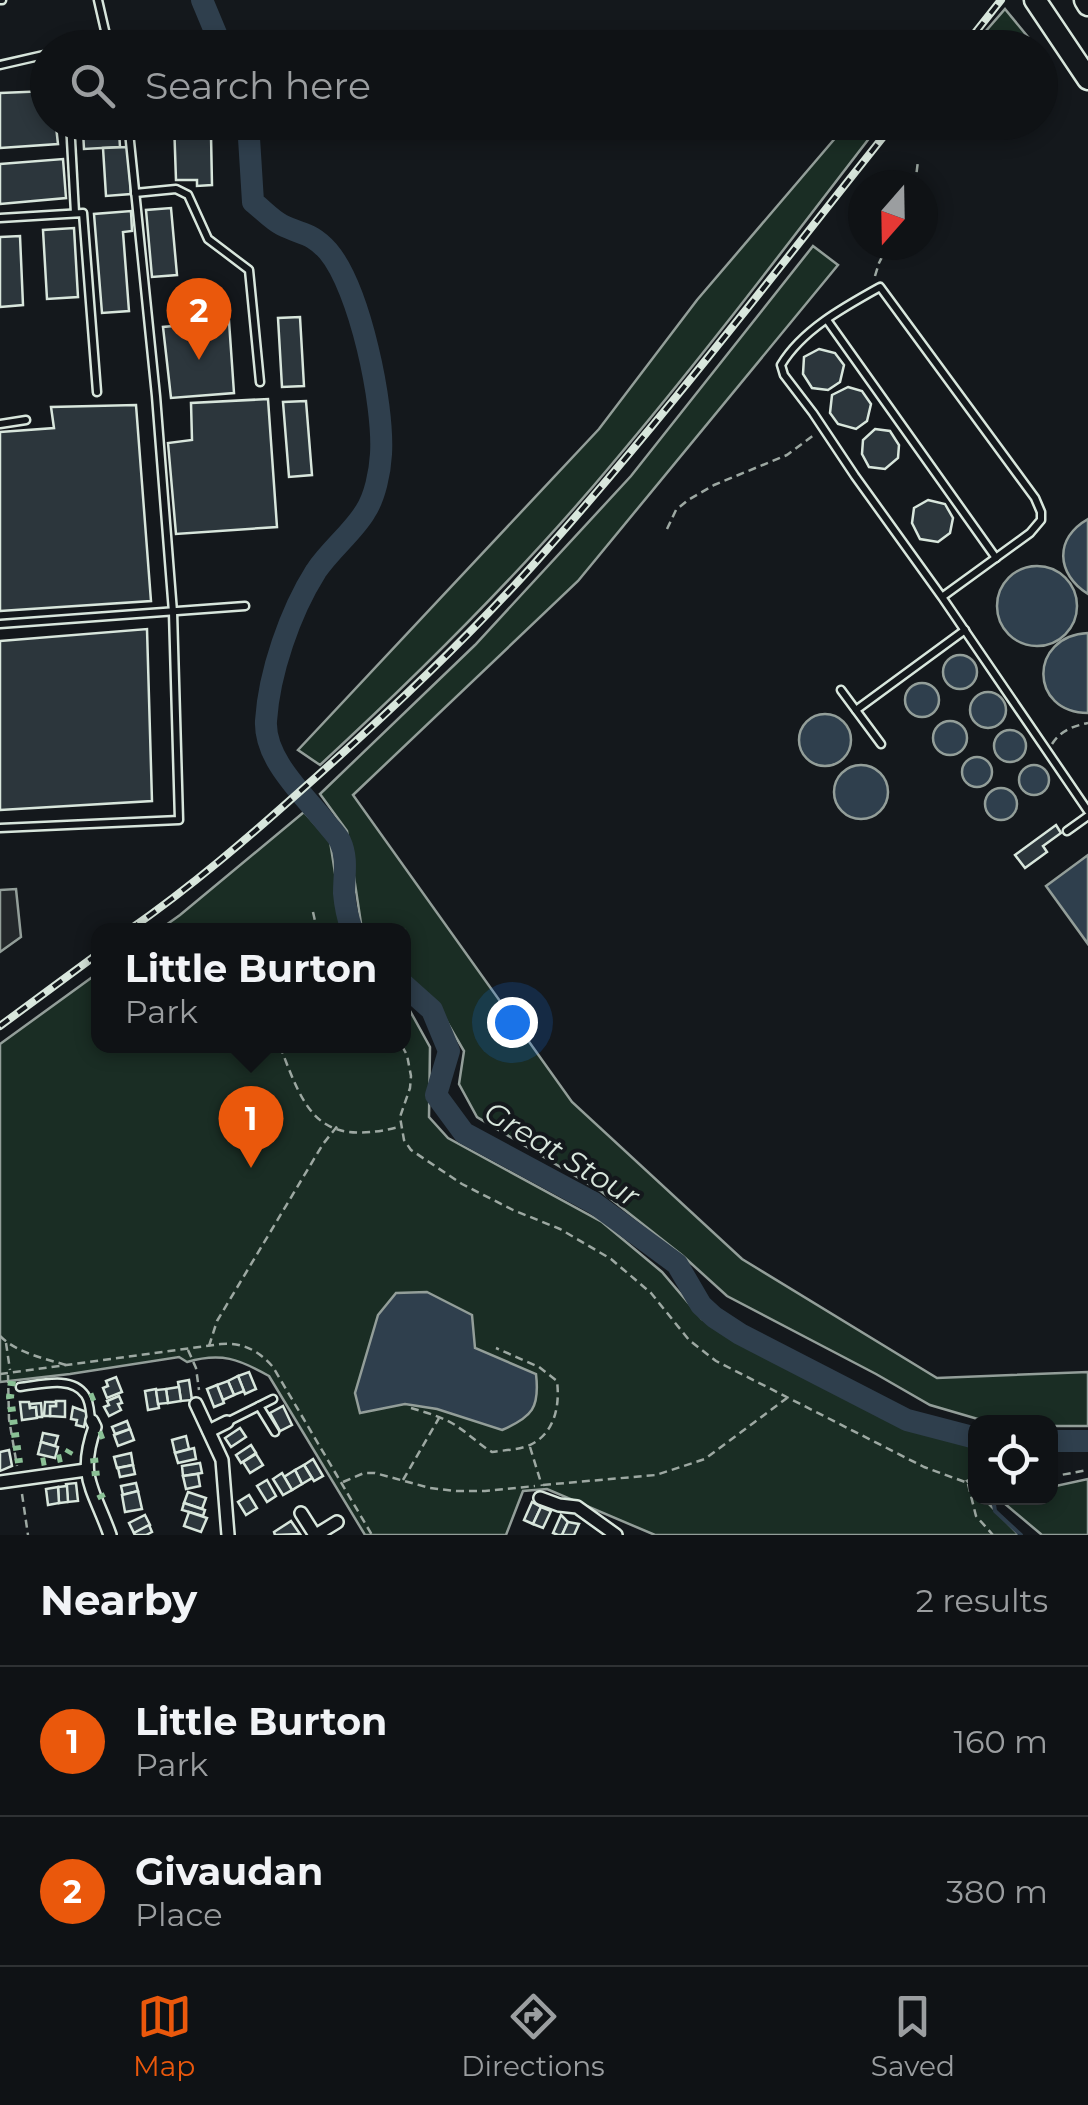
<!DOCTYPE html>
<html lang="en">
<head>
<meta charset="utf-8">
<style>
  :root { --surface:#0f1215; --page:#1d2022; --text:#f1f3f6; --muted:#9b9ea0; --line:#2f3234; --accent:#ea580c }
  body { margin:0; font-family:Montserrat,sans-serif; background:var(--page); color:var(--text) }
  .controls { position:absolute; right:30px; bottom:30px; display:grid; overflow:hidden; border-radius:20px; box-shadow:0 5px 15px #0003 }
  .controls button { width:90px; height:90px; display:grid; place-items:center; padding:0; border:0; border-bottom:2px solid var(--line); background:var(--surface); color:var(--text); font:50px sans-serif }
  .compass { position:absolute; left:848px; top:170px; width:90px; height:90px; border-radius:50%; background:var(--surface); box-shadow:0 5px 15px #0003; rotate:200deg }
  .you { position:absolute; left:512px; top:1022px; width:35px; height:35px; margin:-25px; border:8px solid #fff; border-radius:50%; background:#1a73e8; box-shadow:0 0 0 15px #1a73e833 }
  .badge { display:grid; place-items:center; width:65px; height:65px; border-radius:50%; background:var(--accent); color:#fff; font-size:32px; font-weight:700 }
  .pin { position:absolute; translate:-50% -82px; filter:drop-shadow(0 2px 5px #0008) }
  .pin::after { content:''; position:absolute; top:52px; width:35px; height:30px; background:inherit; clip-path:polygon(0 0,100% 0,50% 100%) }
  .popup { position:absolute; left:91px; top:923px; width:320px; height:130px; box-sizing:border-box; display:grid; place-content:center; border-radius:20px; background:var(--surface); filter:drop-shadow(0 2px 8px #0005); font-size:32px; white-space:nowrap; color:var(--muted) }
  .popup b { font-size:38px; color:var(--text) }
  .popup::after { content:''; position:absolute; left:50%; top:100%; margin-left:-20px; border:20px solid transparent; border-top-color:var(--surface) }
  .list { margin:0; padding:0; list-style:none }
  h2 { display:flex; justify-content:space-between; align-items:center; height:130px; margin:0; padding:0 40px; font-size:42px }
  h2 small { font-size:32px; font-weight:400; color:var(--muted) }
  .list li { display:grid; grid-template-columns:65px 1fr auto; gap:30px; align-items:center; box-sizing:border-box; height:150px; padding:0 40px; border-top:2px solid var(--line) }
  .list b { display:block; font-size:38px; white-space:nowrap }
  .list p { margin:0; font-size:32px; white-space:nowrap; color:var(--muted) }
  .list em { font-size:32px; font-style:normal; color:var(--muted) }
  .icon { flex:none; width:55px; height:55px; fill:none; stroke:currentColor; stroke-width:2; stroke-linecap:round; stroke-linejoin:round }
  .map { position:relative; flex:none; width:1088px; height:1535px; overflow:hidden }
  .search { position:absolute; background:var(--surface); box-shadow:0 5px 15px #0003; left:30px; right:30px; top:30px; height:110px; display:flex; align-items:center; gap:25px; box-sizing:border-box; padding:0 35px; border-radius:55px; color:var(--muted); font-size:38px }
  .sheet { height:430px; background:var(--surface) }
  nav { display:flex; justify-content:space-around; align-items:center; box-sizing:border-box; height:140px; border-top:2px solid var(--line); background:var(--surface); font-size:28px; color:var(--muted) }
  nav a { display:grid; justify-items:center; gap:5px }
  nav .on { color:var(--accent) }
  .map>svg:first-child { display:block }
</style>
</head>
<body>
<div class="map">
<svg width="1088" height="1535" viewBox="0 0 1088 1535">
  <rect width="100%" height="100%" fill="#14181c"/>
  <g fill="#1a2d24" stroke="#939e99" stroke-width="2.5">
    <polygon points="1005,9 1028,37 1019,47 972,47"/>
    <path d="M849 122 881 123C793 237 706 353 612 464 522 572 423 670 320 765L298 750 599 429 697 300Z"/>
    <polygon points="813,246 838,265 578,581 353,795 572,1102 742,1259 937,1378 1088,1372 1088,1426 1051,1426 1050,1422 988,1422 930,1405 876,1374 727,1296 683,1256 602,1192 477,1117 459,1084 464,1051 436,1003 404,973 404,930 362,930 347,831 320,794 475,645 631,476"/>
    <polygon points="304,812 330,841 344,930 159,930 180,915"/>
    <path d="M98 973 99 1046H404V1000L430 1047 429 1117 448 1138 602 1222 662 1272 702 1319 755 1349 912 1430 975 1444V1477L967 1481 975 1490 976 1498H983L1019 1535H655L547 1489 523 1491 506 1535H365L269 1376C239 1359 221 1352 187 1362L179 1357 70 1374 0 1382V1044Z"/>
    <polygon points="1088,1479 1088,1535 1042,1535 998,1498 1050,1498 1051,1487"/>
  </g>
  <polygon fill="#24282b" stroke="#939e99" stroke-width="2.5" points="16,889 21,937 0,952 0,890"/>
  <g fill="#2f3f4d" stroke="#939e99" stroke-width="2.5">
    <path d="M1088 519V594C1056 574 1054 538 1088 519Z"/>
    <circle cx="1037" cy="606" r="40"/>
    <path d="M1088 633V713C1029 713 1028 636 1088 633Z"/>
    <circle cx="960" cy="672" r="17"/>
    <circle cx="922" cy="700" r="17"/>
    <circle cx="988" cy="710" r="18"/>
    <circle cx="825" cy="740" r="26"/>
    <circle cx="950" cy="738" r="17"/>
    <circle cx="1010" cy="746" r="16"/>
    <circle cx="977" cy="772" r="15"/>
    <circle cx="1034" cy="780" r="15"/>
    <circle cx="861" cy="792" r="27"/>
    <circle cx="1001" cy="804" r="16"/>
    <polygon points="1088,855 1088,944 1046,886"/>
    <path d="M427 1292 472 1315 475 1348 536 1374C540 1408 532 1417 502 1430L437 1409 405 1404 360 1413 355 1393 378 1315 396 1293Z"/>
  </g>
  <g fill="none" stroke-linecap="round" stroke-linejoin="round">
    <polyline stroke="#2f3f4d" stroke-width="4" points="993,1498 995,1511 1021,1535"/>
    <g stroke="#2f3f4d" stroke-width="22">
      <polyline points="202,0 222,48"/>
      <path d="M248 122 253 202C262 209 272 220 282 225 302 235 311 232 328 251 360 289 384 404 381 454 380 472 375 497 365 512 353 532 330 550 316 571 290 612 269 673 266 721 264 759 303 794 326 823 330 828 337 835 340 841 348 858 344 875 344 893 345 905 348 919 352 930"/>
      <polyline points="404,985 432,1010 449,1051 436,1095 464,1133 594,1203 677,1264 701,1305 714,1317 740,1334 907,1420 976,1438"/>
      <polyline points="1050,1441 1088,1441"/>
    </g>
  </g>
  <g fill="#2c363c" stroke="#d8e6dc" stroke-width="2.5">
    <polygon points="48,91 48,122 64,122 64,126 56,126 58,144 0,148 0,93"/>
    <polygon points="90,122 116,122 116,131 119,131 120,147 84,149 83,131 90,131"/>
    <polygon points="174,122 201,122 201,135 211,135 212,185 197,186 197,180 176,180"/>
    <polygon points="128,147 131,194 106,196 103,148"/>
    <polygon points="63,159 66,198 0,204 0,164"/>
    <polygon points="171,208 177,275 152,277 146,210"/>
    <polygon points="131,211 132,231 123,232 129,311 102,313 94,214"/>
    <polygon points="74,228 78,297 47,299 43,230"/>
    <polygon points="20,236 23,305 0,307 0,237"/>
    <polygon points="300,317 304,386 282,387 278,318"/>
    <polygon points="229,321 234,393 171,398 163,327"/>
    <polygon points="819,349 835,353 844,365 840,382 828,390 812,388 803,374 804,357"/>
    <polygon points="848,387 862,391 871,404 867,421 856,429 838,424 830,413 832,395"/>
    <polygon points="268,399 277,527 176,534 168,443 192,440 191,403"/>
    <polygon points="306,401 312,475 289,477 283,402"/>
    <polygon points="136,405 151,601 0,611 0,432 54,428 51,407"/>
    <polygon points="875,429 890,431 899,445 898,458 885,469 869,467 862,454 863,440"/>
    <polygon points="928,500 945,504 953,518 950,533 938,542 920,539 912,523 914,508"/>
    <polygon points="147,629 152,801 0,810 0,641"/>
    <polygon points="1056,825 1061,833 1043,846 1047,852 1025,868 1015,855"/>
    <polygon points="249,1372 256,1389 245,1394 238,1376"/>
    <polygon points="238,1376 244,1391 234,1395 228,1381"/>
    <polygon points="116,1377 122,1392 107,1398 103,1388 108,1386 106,1381"/>
    <polygon points="189,1380 192,1400 181,1401 178,1382"/>
    <polygon points="228,1381 234,1395 223,1400 217,1385"/>
    <polygon points="217,1385 224,1403 214,1407 207,1389"/>
    <polygon points="179,1387 181,1401 168,1403 166,1389"/>
    <polygon points="156,1389 159,1408 148,1410 145,1391"/>
    <polygon points="166,1389 168,1403 158,1404 156,1390"/>
    <polygon points="119,1396 122,1403 118,1404 121,1410 109,1416 104,1407 109,1405 107,1401"/>
    <polygon points="56,1401 65,1401 65,1417 50,1416 50,1406 56,1406"/>
    <polygon points="20,1402 29,1402 30,1408 36,1407 37,1418 22,1420"/>
    <polygon points="45,1402 56,1402 56,1406 50,1406 50,1416 44,1416"/>
    <polygon points="41,1403 42,1417 37,1417 36,1407 30,1408 30,1404"/>
    <polygon points="283,1406 292,1425 280,1431 270,1413"/>
    <polygon points="73,1407 87,1412 84,1427 76,1425 77,1420 71,1419"/>
    <polygon points="127,1421 130,1429 115,1434 112,1427"/>
    <polygon points="240,1428 246,1437 231,1447 225,1438"/>
    <polygon points="130,1429 134,1440 118,1446 114,1435"/>
    <polygon points="43,1433 58,1436 55,1446 41,1442"/>
    <polygon points="186,1436 189,1449 175,1453 172,1440"/>
    <polygon points="41,1442 58,1447 55,1458 38,1454"/>
    <polygon points="251,1445 256,1453 241,1463 236,1455"/>
    <polygon points="194,1448 196,1459 178,1463 175,1453"/>
    <polygon points="9,1450 12,1466 0,1471 0,1452"/>
    <polygon points="131,1453 133,1465 117,1468 114,1457"/>
    <polygon points="256,1454 263,1465 250,1473 243,1462"/>
    <polygon points="313,1459 323,1476 314,1481 304,1465"/>
    <polygon points="200,1463 202,1473 183,1476 182,1466"/>
    <polygon points="133,1465 135,1474 120,1477 118,1468"/>
    <polygon points="304,1465 312,1478 302,1484 295,1470"/>
    <polygon points="295,1470 302,1484 292,1490 284,1477"/>
    <polygon points="282,1473 292,1490 283,1495 273,1479"/>
    <polygon points="198,1474 200,1486 186,1489 183,1476"/>
    <polygon points="267,1480 276,1496 267,1502 257,1486"/>
    <polygon points="76,1483 78,1501 68,1502 66,1484"/>
    <polygon points="136,1483 138,1491 123,1495 121,1486"/>
    <polygon points="67,1486 68,1502 59,1503 58,1487"/>
    <polygon points="58,1487 59,1503 48,1505 46,1489"/>
    <polygon points="138,1491 142,1509 125,1512 122,1495"/>
    <polygon points="188,1492 206,1498 202,1509 184,1503"/>
    <polygon points="249,1495 257,1508 246,1515 238,1502"/>
    <polygon points="532,1502 541,1507 533,1524 524,1520"/>
    <polygon points="184,1503 205,1510 203,1516 182,1510"/>
    <polygon points="541,1507 551,1511 543,1528 533,1524"/>
    <polygon points="189,1512 207,1518 201,1532 184,1526"/>
    <polygon points="145,1515 150,1525 134,1533 129,1523"/>
    <polygon points="561,1515 568,1522 562,1535 558,1535 553,1533"/>
    <polygon points="291,1521 300,1534 275,1535 274,1532"/>
    <polygon points="568,1522 579,1524 574,1535 562,1535"/>
    <polygon points="149,1525 152,1532 146,1535 135,1535 134,1533"/>
  </g>
  <g fill="none" stroke-linecap="round" stroke-linejoin="round">
    <defs>
      <g id="service">
        <polyline points="0,0 2,0"/>
        <polyline points="98,0 109,48"/>
        <polyline points="76,48 107,39"/>
        <polyline points="0,65 48,54"/>
        <polyline points="70,122 75,213"/>
        <polyline points="135,193 176,189 188,195 208,239 249,270 260,382"/>
        <polyline points="0,218 83,213 97,392"/>
        <polyline points="827,320 996,558"/>
        <polyline points="0,424 26,420"/>
        <path d="M942 597 1030 533 1041 520V512L1035 498 880 287C844 307 802 330 781 365L784 375 813 413 855 476 942 597 1088 811"/>
        <polyline points="0,624 245,606"/>
        <polyline points="841,690 881,744"/>
        <polyline points="856,710 965,630"/>
        <polyline points="0,828 179,820 173,612 156,396 128,122"/>
        <polyline points="1067,831 1088,816"/>
        <path d="M20 1387C39 1385 72 1375 85 1395 90 1402 90 1412 91 1420"/>
        <polyline points="259,1406 275,1432"/>
        <polyline points="229,1421 273,1399"/>
      </g>
      <g id="minor">
        <polyline points="196,1404 222,1460 228,1535"/>
        <path d="M92 1421 95 1427C77 1477 94 1489 110 1535"/>
        <polyline points="209,1431 227,1422"/>
        <polyline points="0,1482 86,1470"/>
        <polyline points="540,1498 559,1505 577,1507 616,1535"/>
        <polyline points="301,1513 315,1535"/>
        <polyline points="316,1535 337,1522"/>
      </g>
      <g id="motorway">
        <polyline points="1035,0 1088,79"/>
        <polyline points="1085,0 1088,5"/>
      </g>
    </defs>
    <use href="#service" stroke="#d8e6dc" stroke-width="11"/>
    <use href="#minor" stroke="#d8e6dc" stroke-width="16"/>
    <use href="#motorway" stroke="#d8e6dc" stroke-width="25"/>
    <g stroke="#9da8a2" stroke-width="2.5" stroke-dasharray="8 5" stroke-linecap="butt">
      <polyline points="915,185 918,161"/>
      <polyline points="875,276 879,263 888,245"/>
      <polyline points="667,529 676,510 688,500 714,485 787,455 814,435"/>
      <path d="M1052 744C1060 731 1073 726 1088 723"/>
      <polyline points="313,912 317,930"/>
      <path d="M280 1046C305 1112 318 1147 399 1127"/>
      <polyline points="402,1046 407,1055 411,1076 410,1088 400,1117 404,1140 411,1150 462,1184 513,1210 560,1229 611,1259 651,1293 689,1340 716,1361 924,1467 976,1486"/>
      <path d="M0 1336C17 1353 43 1358 66 1365"/>
      <polyline points="6,1343 10,1370"/>
      <polyline points="209,1346 217,1321 323,1144 339,1124"/>
      <polyline points="188,1350 196,1368 199,1390"/>
      <path d="M0 1374 221 1344C243 1342 259 1351 273 1367L372 1535"/>
      <polyline points="8,1375 9,1419 17,1466"/>
      <path d="M411 1408C427 1413 444 1417 458 1427 470 1435 480 1445 492 1452 504 1450 521 1450 532 1444 555 1432 560 1405 557 1381L539 1367 496 1348"/>
      <polyline points="530,1447 542,1486"/>
      <polyline points="1050,1477 1088,1470"/>
      <polyline points="403,1480 439,1418"/>
      <polyline points="343,1482 364,1473 375,1473 430,1488 456,1491 485,1491 535,1486"/>
      <polyline points="968,1484 976,1516 993,1535"/>
      <polyline points="543,1485 656,1475 705,1459 787,1398"/>
      <polyline points="22,1494 28,1535"/>
    </g>
    <use href="#service" stroke="#14181c" stroke-width="6"/>
    <use href="#minor" stroke="#14181c" stroke-width="11"/>
    <use href="#motorway" stroke="#14181c" stroke-width="20"/>
    <defs>
      <g id="rail">
        <polyline points="963,48 1001,0"/>
        <path d="M129 930C191 887 249 837 306 786 385 716 463 643 534 564 661 422 776 271 895 122"/>
        <polyline points="0,1026 99,953"/>
      </g>
    </defs>
    <use href="#rail" stroke="#d8e6dc" stroke-width="8"/>
    <use href="#rail" stroke="#14181c" stroke-width="4" stroke-dasharray="11" stroke-linecap="butt"/>
    <g stroke="#8ac095" stroke-width="8" stroke-dasharray="5 8" stroke-linecap="butt">
      <polyline points="12,1381 10,1397 19,1463"/>
      <polyline points="90,1398 100,1394"/>
      <polyline points="99,1436 107,1433"/>
      <polyline points="94,1458 96,1477"/>
      <polyline points="57,1459 66,1457 70,1450"/>
      <polyline points="41,1462 52,1460"/>
      <polyline points="100,1494 103,1500"/>
    </g>
  </g>
  <g text-anchor="middle" dominant-baseline="central" stroke-width="8" stroke-linejoin="round" paint-order="stroke">
    <g font-size="30" font-style="italic" fill="#d8e6dc" stroke="#14181c">
      <text transform="translate(562 1154) rotate(31)">Great Stour</text>
    </g>
  </g>
</svg>
<div class="controls">
<button><svg class="icon" aria-label="locate" viewBox="0 0 24 24"><circle cx="12" cy="12" r="6"/><path d="M12 2v4M12 18v4M2 12h4M18 12h4"/></svg></button>
</div>
<svg class="compass" viewBox="-18 -18 36 36"><path d="M0-13l5 13h-10z" fill="#e53935"/><path d="M0 13l5-13h-10z" fill="#9b9ea0"/></svg>
<div class="you"></div>
<div class="pin badge" style="left:251px;top:1168px">1</div>
<div class="popup"><b>Little Burton</b>Park</div>
<div class="pin badge" style="left:199px;top:360px">2</div>
<div class="search"><svg class="icon" aria-label="search" viewBox="0 0 24 24"><circle cx="10" cy="10" r="6"/><path d="M15 15l6 6"/></svg>Search here</div>
</div>
<section class="sheet">
<h2>Nearby<small>2 results</small></h2>
<ul class="list">
<li><span class="badge">1</span><div><b>Little Burton</b><p>Park</p></div><em>160 m</em></li>
<li><span class="badge">2</span><div><b>Givaudan</b><p>Place</p></div><em>380 m</em></li>
</ul>
</section>
<nav>
<a class="on"><svg class="icon" aria-label="map" viewBox="0 0 24 24"><path d="M3 6l6-2 6 2 6-2v14l-6 2-6-2-6 2zM9 4v14M15 6v14"/></svg>Map</a>
<a><svg class="icon" aria-label="directions" viewBox="0 0 24 24"><path d="M12 3l9 9-9 9-9-9zM9 14v-3h6M13 9l2 2-2 2"/></svg>Directions</a>
<a><svg class="icon" aria-label="saved" viewBox="0 0 24 24"><path d="M7 4h10v16l-5-4-5 4z"/></svg>Saved</a>
</nav>
</body>
</html>
